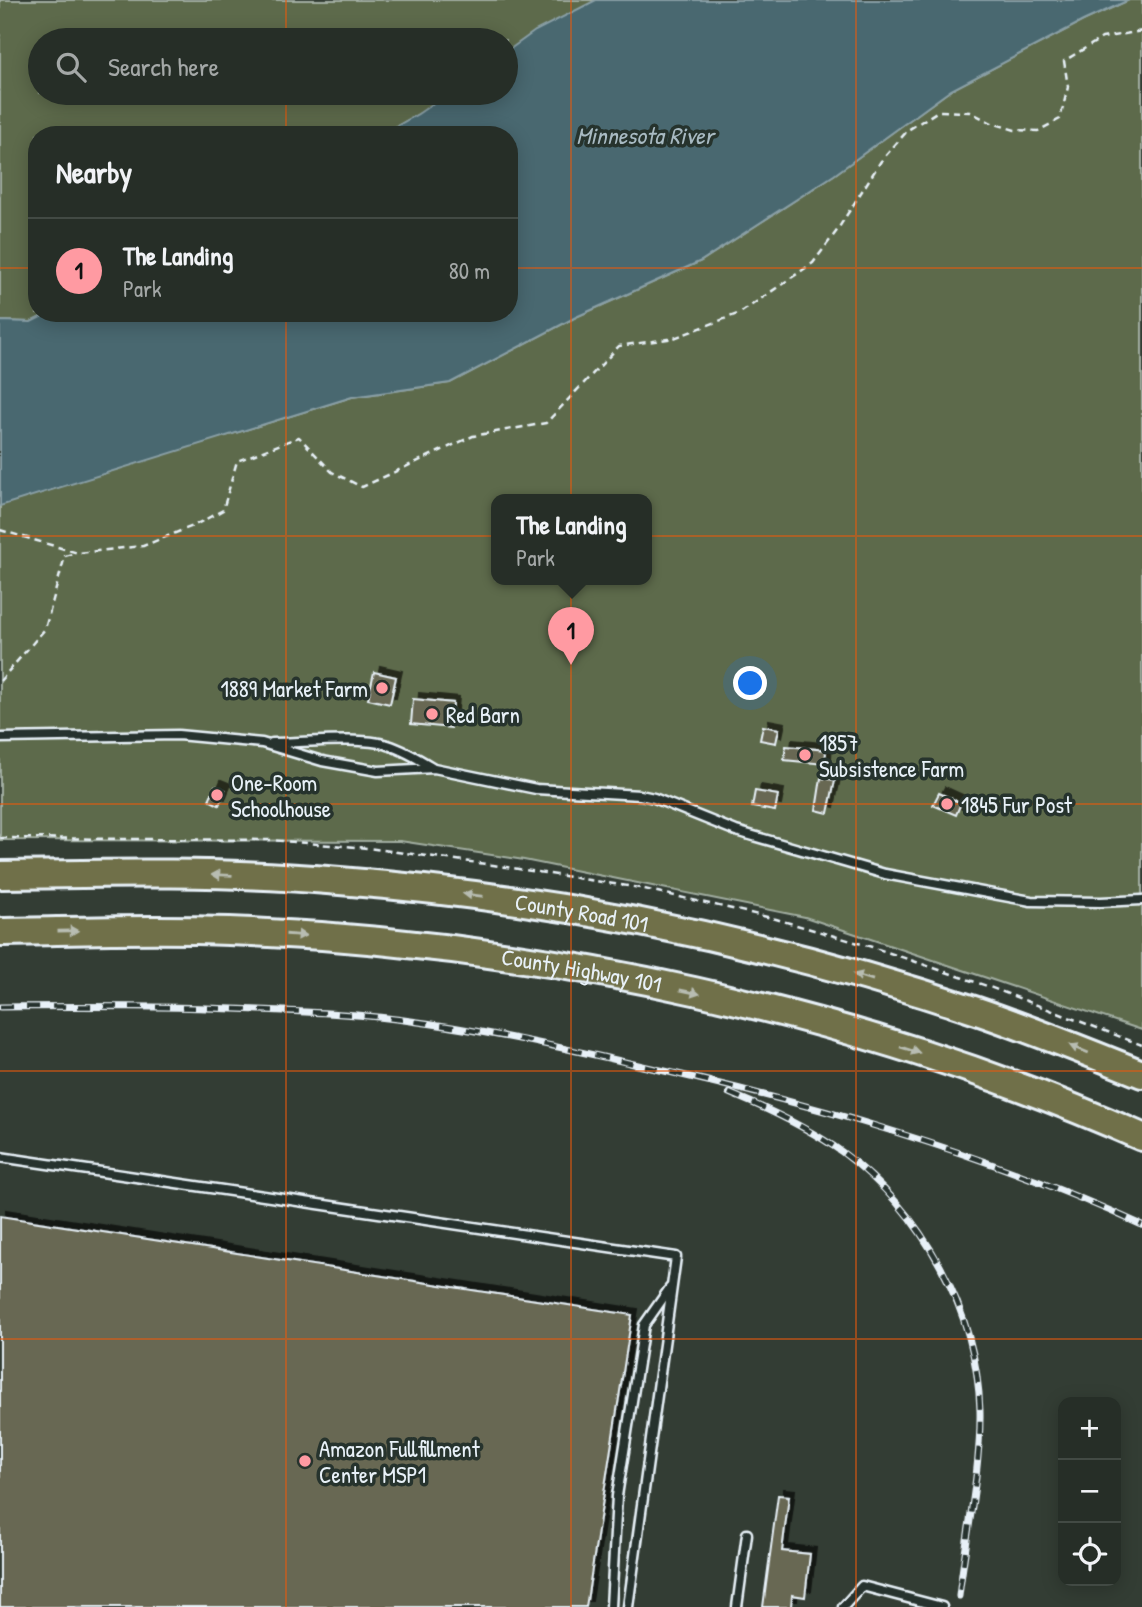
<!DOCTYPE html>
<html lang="en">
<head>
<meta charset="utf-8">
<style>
  :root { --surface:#262e27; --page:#323a33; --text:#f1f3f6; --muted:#a4a8a7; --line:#424a44; --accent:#ff9aa2 }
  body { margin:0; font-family:"Patrick Hand",sans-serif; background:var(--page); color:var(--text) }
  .controls { position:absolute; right:21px; bottom:21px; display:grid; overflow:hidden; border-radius:14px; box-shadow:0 4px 18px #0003 }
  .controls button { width:63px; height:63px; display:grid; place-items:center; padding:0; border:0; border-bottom:2px solid var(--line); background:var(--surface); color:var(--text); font:35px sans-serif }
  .you { position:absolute; left:751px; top:684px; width:24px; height:24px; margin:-18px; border:5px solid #fff; border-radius:50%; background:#1a73e8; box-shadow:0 0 0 10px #1a73e833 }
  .badge { display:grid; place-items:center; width:46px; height:46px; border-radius:50%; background:var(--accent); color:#111; font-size:23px; font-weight:700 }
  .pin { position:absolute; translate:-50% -58px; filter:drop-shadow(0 2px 4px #0008) }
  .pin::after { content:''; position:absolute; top:37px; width:24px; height:21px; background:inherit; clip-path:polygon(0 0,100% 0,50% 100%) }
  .popup { position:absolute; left:491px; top:494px; width:161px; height:91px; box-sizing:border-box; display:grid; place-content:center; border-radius:14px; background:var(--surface); filter:drop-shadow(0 2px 5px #0005); font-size:23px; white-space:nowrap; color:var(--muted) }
  .popup b { font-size:26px; color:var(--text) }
  .popup::after { content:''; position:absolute; left:50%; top:100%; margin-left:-14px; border:14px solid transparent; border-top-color:var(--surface) }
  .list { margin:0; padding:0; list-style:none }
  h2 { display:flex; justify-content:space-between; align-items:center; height:91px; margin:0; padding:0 28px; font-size:30px }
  h2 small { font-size:23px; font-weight:400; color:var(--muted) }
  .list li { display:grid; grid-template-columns:46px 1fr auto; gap:21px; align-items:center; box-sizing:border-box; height:105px; padding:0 28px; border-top:2px solid var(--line) }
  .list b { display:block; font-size:26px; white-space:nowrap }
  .list p { margin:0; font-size:23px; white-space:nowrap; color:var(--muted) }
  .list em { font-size:23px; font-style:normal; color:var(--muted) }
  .icon { flex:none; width:38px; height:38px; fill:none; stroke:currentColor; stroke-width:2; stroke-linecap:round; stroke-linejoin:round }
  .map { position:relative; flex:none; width:1142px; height:1607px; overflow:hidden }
  .search { position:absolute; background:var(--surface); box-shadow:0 4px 18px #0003; left:28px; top:28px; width:490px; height:77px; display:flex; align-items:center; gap:18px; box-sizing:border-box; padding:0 24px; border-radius:38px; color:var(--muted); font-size:26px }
  .panel { position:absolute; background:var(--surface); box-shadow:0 4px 18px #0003; left:28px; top:126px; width:490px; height:196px; border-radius:28px }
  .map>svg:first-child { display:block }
</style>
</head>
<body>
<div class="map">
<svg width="1142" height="1607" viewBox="0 0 1142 1607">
  <defs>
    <filter id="shadow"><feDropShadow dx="6" dy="-6" stdDeviation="0" flood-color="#0009"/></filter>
  </defs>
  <rect width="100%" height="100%" fill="#333d34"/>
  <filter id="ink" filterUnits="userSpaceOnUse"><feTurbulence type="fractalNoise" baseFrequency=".0143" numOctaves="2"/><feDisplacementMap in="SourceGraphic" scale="14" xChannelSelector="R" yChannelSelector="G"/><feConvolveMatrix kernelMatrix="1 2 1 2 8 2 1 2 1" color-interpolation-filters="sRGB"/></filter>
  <g filter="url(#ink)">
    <g fill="#5d6a4b" stroke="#a2aea2" stroke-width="2" fill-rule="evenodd">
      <polygon points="0,0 657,0 506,64 506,40 40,40 40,93 455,93 381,135 37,135 37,313 49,313 31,322 0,321"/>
      <path d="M1129 0H1142V1030L805 917 524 860 400 841 0 840V491L229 435 352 397 450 383 576 317 701 261 834 175 951 90 1083 21ZM496 499H646V579H496Z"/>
    </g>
    <polygon fill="#496870" stroke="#899fa6" stroke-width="2" points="596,0 1129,0 1083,21 951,90 834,175 701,261 576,317 450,383 352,397 0,506 0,321 31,322 49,313 509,313 509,135 381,135 418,114 448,93 506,93 506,52 535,31"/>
    <g fill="#686752" stroke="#e8f1f8" stroke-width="2" filter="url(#shadow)">
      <polygon points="374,672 396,677 390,704 368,699"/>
      <polygon points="413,699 453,703 451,728 411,724"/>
      <polygon points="763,726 779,729 776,743 760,740"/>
      <polygon points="786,746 826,750 825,764 784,760"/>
      <polygon points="821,778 835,780 828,813 816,810"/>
      <polygon points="215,786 225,790 219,805 209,800"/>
      <polygon points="755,791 778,795 775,811 752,807"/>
      <polygon points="939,793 961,803 956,815 933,805"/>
      <polygon points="0,1216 632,1315 586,1607 0,1607"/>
      <polygon points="778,1495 789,1496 782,1551 810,1554 805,1597 792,1595 791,1607 763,1607"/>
    </g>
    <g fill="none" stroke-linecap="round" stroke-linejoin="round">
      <defs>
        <g id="service">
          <polyline points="0,738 178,735 262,743 322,761 378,771 434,768 536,789 640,795 654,798 736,831 885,874 1031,901 1101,902 1142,900"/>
          <path d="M272 743C305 743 358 736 388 745 404 750 419 759 432 767"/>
          <polyline points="0,1157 676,1257 628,1607"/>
          <polyline points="611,1607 617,1496 644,1325 670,1288"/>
          <polyline points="737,1607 747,1534"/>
          <polyline points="843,1607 862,1586 942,1607"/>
        </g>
        <g id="primary">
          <path id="s1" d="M0 875C114 873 227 871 340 881 557 898 771 942 977 1011 1033 1030 1087 1052 1142 1074"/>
          <path id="s2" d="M0 932C76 931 153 928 229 931 536 942 861 1012 1142 1137"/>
        </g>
      </defs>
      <use href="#service" stroke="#e8f1f8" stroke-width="13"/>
      <use href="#primary" stroke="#e8f1f8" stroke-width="32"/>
      <g stroke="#e8f1f8" stroke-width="2.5" stroke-dasharray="7 5" stroke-linecap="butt">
        <polyline points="0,530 78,553 143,546 193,526 223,510 237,461 299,437 332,472 362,487 473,436 546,423 619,346 674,338 740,313 813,263 836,232 881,161 908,130 938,111 970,112 992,123 1015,130 1038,131 1060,119 1068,87 1064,61 1102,38 1142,31"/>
        <polyline points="0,681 45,629 65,556 75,553"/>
        <polyline points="0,838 270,840 368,848 493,865 640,888 776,919 872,947 987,986 1142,1045"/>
      </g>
      <use href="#service" stroke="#26332d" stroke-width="8"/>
      <use href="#primary" stroke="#70704a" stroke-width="26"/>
      <defs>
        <g id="rail">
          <path d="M0 1007C87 1006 173 1006 259 1010 312 1012 365 1014 418 1022 492 1032 565 1048 638 1065 810 1103 980 1151 1142 1225"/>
          <path d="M729 1093C768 1109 807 1127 842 1152 923 1212 977 1310 980 1411 981 1468 966 1538 959 1596"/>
        </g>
      </defs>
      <use href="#rail" stroke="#e8f1f8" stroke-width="7"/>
      <use href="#rail" stroke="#26332d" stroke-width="4.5" stroke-dasharray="13" stroke-linecap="butt"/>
    </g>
    <defs><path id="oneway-solid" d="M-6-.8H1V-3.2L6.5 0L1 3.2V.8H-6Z" transform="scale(1.75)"/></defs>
    <g fill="#b8bdb2">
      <use href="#oneway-solid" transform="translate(222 875) rotate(-178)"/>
      <use href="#oneway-solid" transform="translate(473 895) rotate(-173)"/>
      <use href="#oneway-solid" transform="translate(68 931) rotate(-1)"/>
      <use href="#oneway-solid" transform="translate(296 935) rotate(4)"/>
      <use href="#oneway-solid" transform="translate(863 977) rotate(-163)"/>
      <use href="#oneway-solid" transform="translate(690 992) rotate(12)"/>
      <use href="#oneway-solid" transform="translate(1079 1049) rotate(-158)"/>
      <use href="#oneway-solid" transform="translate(910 1050) rotate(17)"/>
    </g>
  </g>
  <path fill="none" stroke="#e8590c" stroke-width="2" stroke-opacity="0.55" d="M286 0V40M571 0V1607M856 0V1607M286 93V135M0 268H37M509 268H1142M286 313V1607M0 536H1142M0 804H1142M0 1071H1142M0 1339H1142"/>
  <g fill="#ff9aa2" stroke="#26332d" stroke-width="2.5">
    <circle cx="382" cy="688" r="7"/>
    <circle cx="432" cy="714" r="7"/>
    <circle cx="805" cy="755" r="7"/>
    <circle cx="217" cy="795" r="7"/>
    <circle cx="947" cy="804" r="7"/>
    <circle cx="305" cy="1461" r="7"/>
  </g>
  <g text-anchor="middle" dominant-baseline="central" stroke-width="7" stroke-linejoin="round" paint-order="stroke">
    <g font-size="23" fill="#e8f1f8" stroke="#26332d" text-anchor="start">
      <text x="368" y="688" text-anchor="end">1889 Market Farm</text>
      <text x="446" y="714">Red Barn</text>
      <text x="819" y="742">1857<tspan x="819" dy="26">Subsistence Farm</tspan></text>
      <text x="231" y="782">One-Room<tspan x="231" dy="26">Schoolhouse</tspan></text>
      <text x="961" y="804">1845 Fur Post</text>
      <text x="319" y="1448">Amazon Fullfillment<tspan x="319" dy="26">Center MSP1</tspan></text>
    </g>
    <g font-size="23" fill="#e8f1f8" stroke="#26332d">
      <text stroke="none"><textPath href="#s1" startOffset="584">County Road 101</textPath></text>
      <text stroke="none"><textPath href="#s2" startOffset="584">County Highway 101</textPath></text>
    </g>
    <g font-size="24" font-style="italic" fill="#a8bac2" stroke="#26332d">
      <text x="645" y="135">Minnesota River</text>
    </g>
  </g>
</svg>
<div class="controls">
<button>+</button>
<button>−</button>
<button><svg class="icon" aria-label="locate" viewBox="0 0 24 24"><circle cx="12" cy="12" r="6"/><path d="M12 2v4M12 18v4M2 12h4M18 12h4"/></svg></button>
</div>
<div class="you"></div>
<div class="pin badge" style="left:571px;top:665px">1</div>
<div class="popup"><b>The Landing</b>Park</div>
<div class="search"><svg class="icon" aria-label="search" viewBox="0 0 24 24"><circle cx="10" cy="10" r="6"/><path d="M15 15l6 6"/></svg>Search here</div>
<section class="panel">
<h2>Nearby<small></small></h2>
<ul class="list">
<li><span class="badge">1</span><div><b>The Landing</b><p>Park</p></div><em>80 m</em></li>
</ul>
</section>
</div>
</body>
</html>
